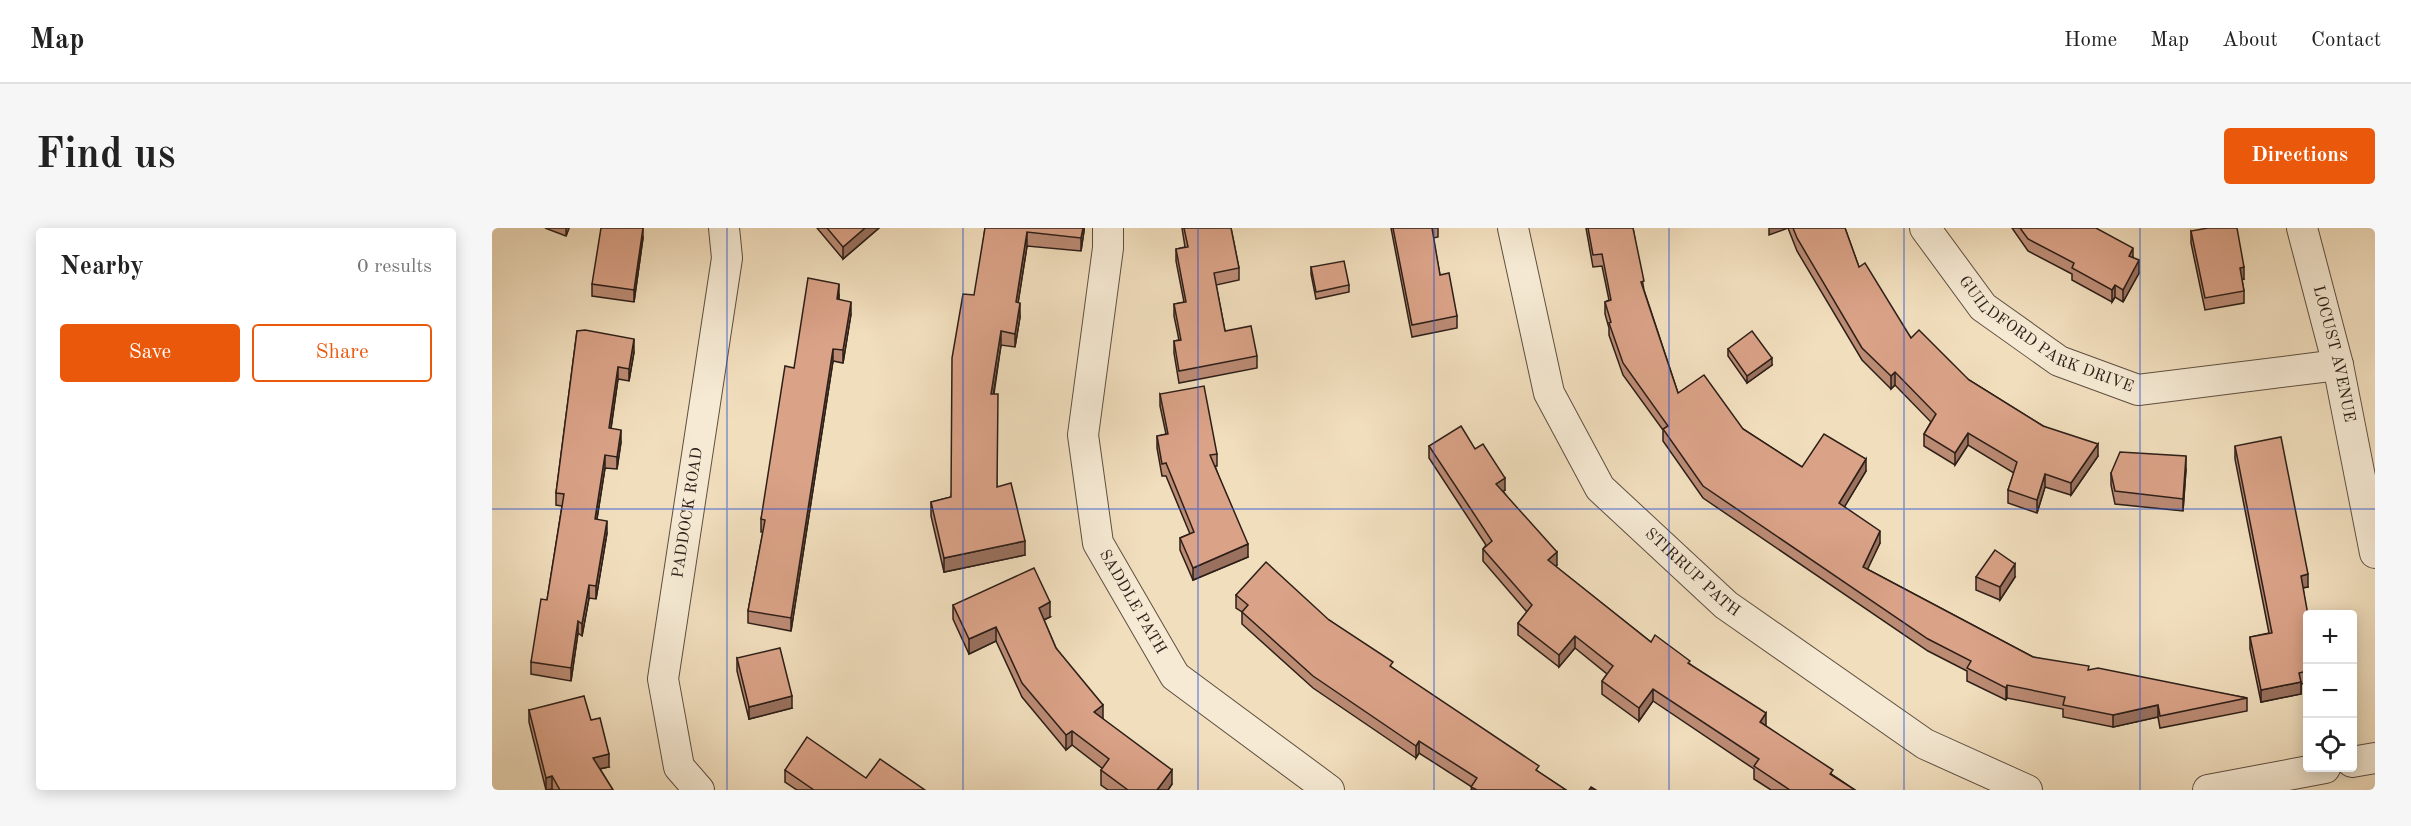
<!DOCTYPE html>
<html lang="en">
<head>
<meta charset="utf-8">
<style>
  :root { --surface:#fff; --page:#f6f6f6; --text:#222; --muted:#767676; --line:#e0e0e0; --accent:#ea580c }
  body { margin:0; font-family:"Old Standard TT",serif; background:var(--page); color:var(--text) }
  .controls { position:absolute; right:18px; bottom:18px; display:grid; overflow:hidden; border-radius:6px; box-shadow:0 3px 15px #0003 }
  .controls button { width:54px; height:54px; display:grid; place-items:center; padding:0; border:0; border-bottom:2px solid var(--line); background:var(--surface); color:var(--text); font:30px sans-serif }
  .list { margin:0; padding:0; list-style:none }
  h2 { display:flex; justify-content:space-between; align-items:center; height:78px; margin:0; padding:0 24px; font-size:26px }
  h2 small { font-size:20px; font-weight:400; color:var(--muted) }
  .actions { display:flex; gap:12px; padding:18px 24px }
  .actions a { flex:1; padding:14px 0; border:2px solid var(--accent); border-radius:6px; text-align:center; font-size:21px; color:var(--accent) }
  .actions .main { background:var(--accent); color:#fff }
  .icon { flex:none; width:33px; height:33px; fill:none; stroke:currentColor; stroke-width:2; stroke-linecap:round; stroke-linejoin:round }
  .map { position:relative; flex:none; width:1883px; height:562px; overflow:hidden; border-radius:6px }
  header { display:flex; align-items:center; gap:36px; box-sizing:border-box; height:84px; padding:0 30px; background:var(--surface); border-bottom:2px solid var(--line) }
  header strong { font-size:28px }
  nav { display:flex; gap:33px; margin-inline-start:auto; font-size:21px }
  .intro { display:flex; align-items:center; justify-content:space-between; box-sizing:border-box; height:144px; padding:0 36px }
  h1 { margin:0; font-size:42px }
  .button { padding:15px 27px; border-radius:6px; background:var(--accent); color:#fff; font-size:21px; font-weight:700 }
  main { display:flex; gap:36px; padding:0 36px }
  aside { flex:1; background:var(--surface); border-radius:6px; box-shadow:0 3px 15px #0003 }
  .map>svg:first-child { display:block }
</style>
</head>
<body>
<header>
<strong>Map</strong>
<nav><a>Home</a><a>Map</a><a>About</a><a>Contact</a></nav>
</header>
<div class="intro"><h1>Find us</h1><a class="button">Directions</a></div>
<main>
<aside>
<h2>Nearby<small>0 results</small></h2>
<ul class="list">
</ul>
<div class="actions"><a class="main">Save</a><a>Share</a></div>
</aside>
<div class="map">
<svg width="1883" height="562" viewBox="0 0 1883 562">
  <rect width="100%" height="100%" fill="#f1debd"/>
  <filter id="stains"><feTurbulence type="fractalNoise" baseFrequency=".00333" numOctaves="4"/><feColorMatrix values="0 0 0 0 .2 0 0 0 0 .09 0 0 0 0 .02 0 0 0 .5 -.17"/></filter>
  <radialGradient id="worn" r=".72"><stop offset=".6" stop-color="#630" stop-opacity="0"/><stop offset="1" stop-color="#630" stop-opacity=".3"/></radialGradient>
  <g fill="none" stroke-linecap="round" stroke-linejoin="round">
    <defs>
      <g id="street">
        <path id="s1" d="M616 0V20L591 207 606 315 683 448 837 562"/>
        <path id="s2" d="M1021 0 1057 165 1108 260 1234 377 1433 516 1535 562"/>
        <path id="s3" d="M1433 0 1491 79 1567 133 1646 162 1846 137"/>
        <path id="s4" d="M1810 0 1846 137 1883 325"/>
        <polyline points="1860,534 1883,530"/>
        <path id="s5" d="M207 562 187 539 171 451 235 30 232 0"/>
        <polyline points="1716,562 1833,540"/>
      </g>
    </defs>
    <use href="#street" stroke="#5e4f41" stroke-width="32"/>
    <use href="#street" stroke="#f6ead4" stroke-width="30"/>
  </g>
  <g fill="#bb8b74" stroke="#2d1f18" stroke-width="1.5">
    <polygon points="53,0 77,0 74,8"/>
    <polygon points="325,0 387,0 351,31"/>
    <polygon points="493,0 592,0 592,3 589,23 535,18 526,75 528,89 523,119 509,117 502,166 505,259 533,327 452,344 439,288 439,274 459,269"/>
    <polygon points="690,0 739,0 747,40 747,52 724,57 733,103 765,128 765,140 687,155 682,125 682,113 687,112 682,88 682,76 692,74 684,33 684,21 693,19"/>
    <polygon points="899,0 946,0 946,9 941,10 948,47 965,88 965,100 920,109"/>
    <polygon points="1094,0 1141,0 1152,62 1186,165 1251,201 1310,239 1374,243 1352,279 1388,315 1375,341 1541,429 1597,442 1755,470 1755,483 1668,500 1666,489 1621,499 1571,489 1571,481 1515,470 1514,472 1475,453 1475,443 1436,423 1211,270 1171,213 1171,202 1131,147 1117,107 1117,100 1113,86 1113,74 1117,72 1110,38 1101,39"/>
    <polygon points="1296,0 1353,0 1367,39 1419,110 1477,152 1551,198 1606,228 1579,267 1553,259 1545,285 1516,275 1516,262 1522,245 1476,217 1463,237 1432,218 1432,206 1439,194 1403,157 1399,161 1370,132 1305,23"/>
    <polygon points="1520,0 1604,0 1641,29 1647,45 1631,74 1623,69 1620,74 1580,52 1580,46 1536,23"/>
    <polygon points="1699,3 1752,51 1750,52 1752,63 1752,75 1713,82 1699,15"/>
    <polygon points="151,10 142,74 100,68 100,56"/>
    <polygon points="819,39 857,57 857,64 824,71 819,46"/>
    <polygon points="347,68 347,72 359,86 351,135 341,133 299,403 256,395 256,383 271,304 269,304 269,291 302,140"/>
    <polygon points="85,103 142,124 137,153 126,151 119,201 129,214 125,241 113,240 105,291 115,305 104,371 97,370 90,408 86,405 79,453 39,446 39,434 55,372 70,278 64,277 64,265"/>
    <polygon points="1236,121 1280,137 1255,155 1236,128"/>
    <polygon points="668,166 725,226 725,238 723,238 756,329 701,352 688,322 688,310 698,306 674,248 670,248 665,220 665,208 674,206 668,178"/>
    <polygon points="937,218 983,221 1013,262 1011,263 1065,337 1063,338 1159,414 1198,436 1274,498 1341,547 1363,562 1279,562 1262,551 1262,541 1161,473 1147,493 1110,466 1110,453 1115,446 1083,420 1067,439 1026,407 1026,395 1035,384 991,333 991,321 994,317 937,230"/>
    <polygon points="1743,218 1816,359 1811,360 1815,387 1815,455 1809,456 1809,466 1769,474 1758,421 1758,409 1777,405 1743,231"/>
    <polygon points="1694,241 1691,283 1623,276 1619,257 1619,245"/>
    <polygon points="1484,349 1523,349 1508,372 1484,362"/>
    <polygon points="744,367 837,392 901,440 1047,544 1074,562 979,562 980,559 927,525 924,530 821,460 750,396 750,384 744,380"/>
    <polygon points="461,377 558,389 552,392 564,420 611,491 680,556 676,562 616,562 609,557 609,542 611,541 580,517 574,522 530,469 504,413 477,426 461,391"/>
    <polygon points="245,430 300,480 257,491 245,443"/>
    <polygon points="37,482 117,539 108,541 121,562 61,562 60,561 54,562 37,494"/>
    <polygon points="293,542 433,562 305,562 293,554"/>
  </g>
  <g fill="#99715e" stroke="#2d1f18" stroke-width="1.5">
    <polygon points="74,0 77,0 74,8"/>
    <polygon points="151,0 151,10 142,74 142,62"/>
    <polygon points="373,0 387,0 351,31 351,19"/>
    <polygon points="591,0 592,0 592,3 589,23 589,10"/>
    <polygon points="1277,0 1296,0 1277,7"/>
    <polygon points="535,4 535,18 524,88 524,74"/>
    <polygon points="1641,20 1641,32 1637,28"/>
    <polygon points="1647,32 1647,45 1631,74 1631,62"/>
    <polygon points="1752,39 1752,51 1748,52 1748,40"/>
    <polygon points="347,56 347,68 345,84 345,71"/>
    <polygon points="1623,57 1623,69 1620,74 1620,62"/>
    <polygon points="359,74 359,86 351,135 351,122"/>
    <polygon points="528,75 528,89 523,119 523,106"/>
    <polygon points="509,103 509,117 499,180 499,166"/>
    <polygon points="142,111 142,124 137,153 137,141"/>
    <polygon points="341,121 341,133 299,403 299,390"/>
    <polygon points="1280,130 1280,137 1255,155 1255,148"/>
    <polygon points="126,139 126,151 117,213 117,200"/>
    <polygon points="1403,144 1403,157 1399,161 1399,148"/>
    <polygon points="129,202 129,214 125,241 125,229"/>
    <polygon points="1476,205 1476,217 1463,237 1463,225"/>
    <polygon points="1606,216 1606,228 1579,267 1579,255"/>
    <polygon points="113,227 113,240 103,303 103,291"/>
    <polygon points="1694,228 1694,241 1691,283 1691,271"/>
    <polygon points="1374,231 1374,243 1347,288 1347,275"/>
    <polygon points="1553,246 1553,259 1545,285 1545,272"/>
    <polygon points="1013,250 1013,262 1004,268 1004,256"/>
    <polygon points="115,293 115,305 104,371 104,358"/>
    <polygon points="1388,303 1388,315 1371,351 1371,339"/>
    <polygon points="533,313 533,327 452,344 452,330"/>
    <polygon points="756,316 756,329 701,352 701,340"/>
    <polygon points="1065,324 1065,337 1056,345 1056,332"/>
    <polygon points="1523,336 1523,349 1508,372 1508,359"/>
    <polygon points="1816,346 1816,359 1809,360 1809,348"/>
    <polygon points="97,357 97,370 90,408 90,396"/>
    <polygon points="558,374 558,389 547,394 547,380"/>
    <polygon points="86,393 86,405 79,453 79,440"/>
    <polygon points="504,399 504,413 477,426 477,411"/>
    <polygon points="1083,408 1083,420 1067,439 1067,427"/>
    <polygon points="1809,454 1809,466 1769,474 1769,462"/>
    <polygon points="1515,457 1515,470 1514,472 1514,460"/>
    <polygon points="1161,461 1161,473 1147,493 1147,480"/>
    <polygon points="300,468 300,480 257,491 257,479"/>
    <polygon points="611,477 611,491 602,484"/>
    <polygon points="1666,477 1666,489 1621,499 1621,487"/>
    <polygon points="1274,485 1274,498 1268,494"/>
    <polygon points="580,503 580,517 574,522 574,507"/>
    <polygon points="927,513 927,525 924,530 924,518"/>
    <polygon points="117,526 117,539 101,542 101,530"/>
    <polygon points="680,542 680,556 676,562 665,562"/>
    <polygon points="60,548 60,561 54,562 54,550"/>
  </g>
  <g fill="#daa287" stroke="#2d1f18" stroke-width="1.5">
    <polygon points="109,0 151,0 142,62 100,56"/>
    <polygon points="335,0 373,0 351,19"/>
    <polygon points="493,0 591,0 589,10 535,4 524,74 528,75 523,106 509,103 499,166 506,166 505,259 519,255 533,313 452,330 439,274 459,269 460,130 471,66 482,67"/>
    <polygon points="692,0 739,0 747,40 722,45 733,103 759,98 765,128 687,143 682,113 689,112 682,76 694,74 684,21 696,19"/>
    <polygon points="901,0 940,0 948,47 957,45 965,88 920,97"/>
    <polygon points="1096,0 1141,0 1152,53 1149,54 1186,165 1212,147 1251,201 1310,239 1332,206 1374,231 1347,275 1388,303 1371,339 1541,429 1597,438 1596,442 1606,440 1755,470 1668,488 1666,477 1621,487 1571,477 1573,469 1515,457 1514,460 1475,440 1479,433 1436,411 1211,258 1171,201 1176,198 1131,135 1117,95 1119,94 1113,74 1119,72 1110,26 1101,27"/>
    <polygon points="1301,0 1353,0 1367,39 1373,35 1419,110 1427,102 1477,152 1551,198 1606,216 1579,255 1553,246 1545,272 1516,262 1525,234 1476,205 1463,225 1432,206 1444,186 1403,144 1399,148 1370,120 1305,10"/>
    <polygon points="1528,0 1604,0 1641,20 1637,28 1647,32 1631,62 1623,57 1620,62 1580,40 1582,35 1536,11"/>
    <polygon points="1716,0 1745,0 1752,39 1748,40 1752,63 1713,70 1699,3"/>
    <polygon points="852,33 857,57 824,64 819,39"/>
    <polygon points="316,50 347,56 345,71 359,74 351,122 341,121 299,390 256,383 273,292 269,291 293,138 302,140"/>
    <polygon points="93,102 142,111 137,141 126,139 117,200 129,202 125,229 113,227 103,291 115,293 104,358 97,357 90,396 86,393 79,440 39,434 49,371 55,372 72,266 64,265 85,103"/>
    <polygon points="1260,103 1280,130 1255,148 1236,121"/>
    <polygon points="712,158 725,226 718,227 756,316 701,340 688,310 702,304 674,235 670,236 665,208 676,206 668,166"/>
    <polygon points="969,198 983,221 991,216 1013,250 1004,256 1065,324 1056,332 1159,414 1163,407 1198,433 1196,435 1274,485 1268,494 1341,542 1338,546 1363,562 1298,562 1262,538 1267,531 1161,461 1147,480 1110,453 1121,438 1083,408 1067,427 1026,395 1040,377 991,321 1000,313 937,218"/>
    <polygon points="1789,209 1816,346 1809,348 1816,387 1815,443 1807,445 1809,454 1769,462 1758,409 1780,405 1743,218"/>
    <polygon points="1628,224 1694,228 1691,271 1623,263 1619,245"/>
    <polygon points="1503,322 1523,336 1508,359 1484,349"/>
    <polygon points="774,334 837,392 901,434 898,438 1047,538 1044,542 1074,562 985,562 979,559 985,550 927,513 924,518 821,448 750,384 756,377 744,367"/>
    <polygon points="542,340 558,374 547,380 564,420 611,477 602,484 680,542 665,562 636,562 609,542 617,531 580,503 574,507 530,455 504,399 477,411 461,377"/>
    <polygon points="288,420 300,468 257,479 245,430"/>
    <polygon points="92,468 99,492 108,490 117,526 101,530 121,562 68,562 60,548 54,550 37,482"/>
    <polygon points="315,509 374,550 388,531 433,562 322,562 293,542"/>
    <polygon points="1099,559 1104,562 1097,562"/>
  </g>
  <path fill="none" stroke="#1d4ed8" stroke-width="1.5" stroke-opacity="0.55" d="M235 0V562M471 0V562M706 0V562M942 0V562M1177 0V562M1412 0V562M1648 0V562M0 281H1883"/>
  <g text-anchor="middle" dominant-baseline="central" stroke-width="5" stroke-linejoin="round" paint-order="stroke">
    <g font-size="16" fill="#2d1f18" stroke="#f6ead4">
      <text stroke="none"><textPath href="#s3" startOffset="166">GUILDFORD PARK DRIVE</textPath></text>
      <text stroke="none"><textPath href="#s4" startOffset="130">LOCUST AVENUE</textPath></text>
      <text stroke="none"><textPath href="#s5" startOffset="288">PADDOCK ROAD</textPath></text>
      <text stroke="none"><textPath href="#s2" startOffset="402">STIRRUP PATH</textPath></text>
      <text stroke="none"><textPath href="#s1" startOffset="386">SADDLE PATH</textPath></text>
    </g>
  </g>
  <rect width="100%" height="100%" filter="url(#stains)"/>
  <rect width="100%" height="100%" fill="url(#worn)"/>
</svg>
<div class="controls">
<button>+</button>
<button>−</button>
<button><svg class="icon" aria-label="locate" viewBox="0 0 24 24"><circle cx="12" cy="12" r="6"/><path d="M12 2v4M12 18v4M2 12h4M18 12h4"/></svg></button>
</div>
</div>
</main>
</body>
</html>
